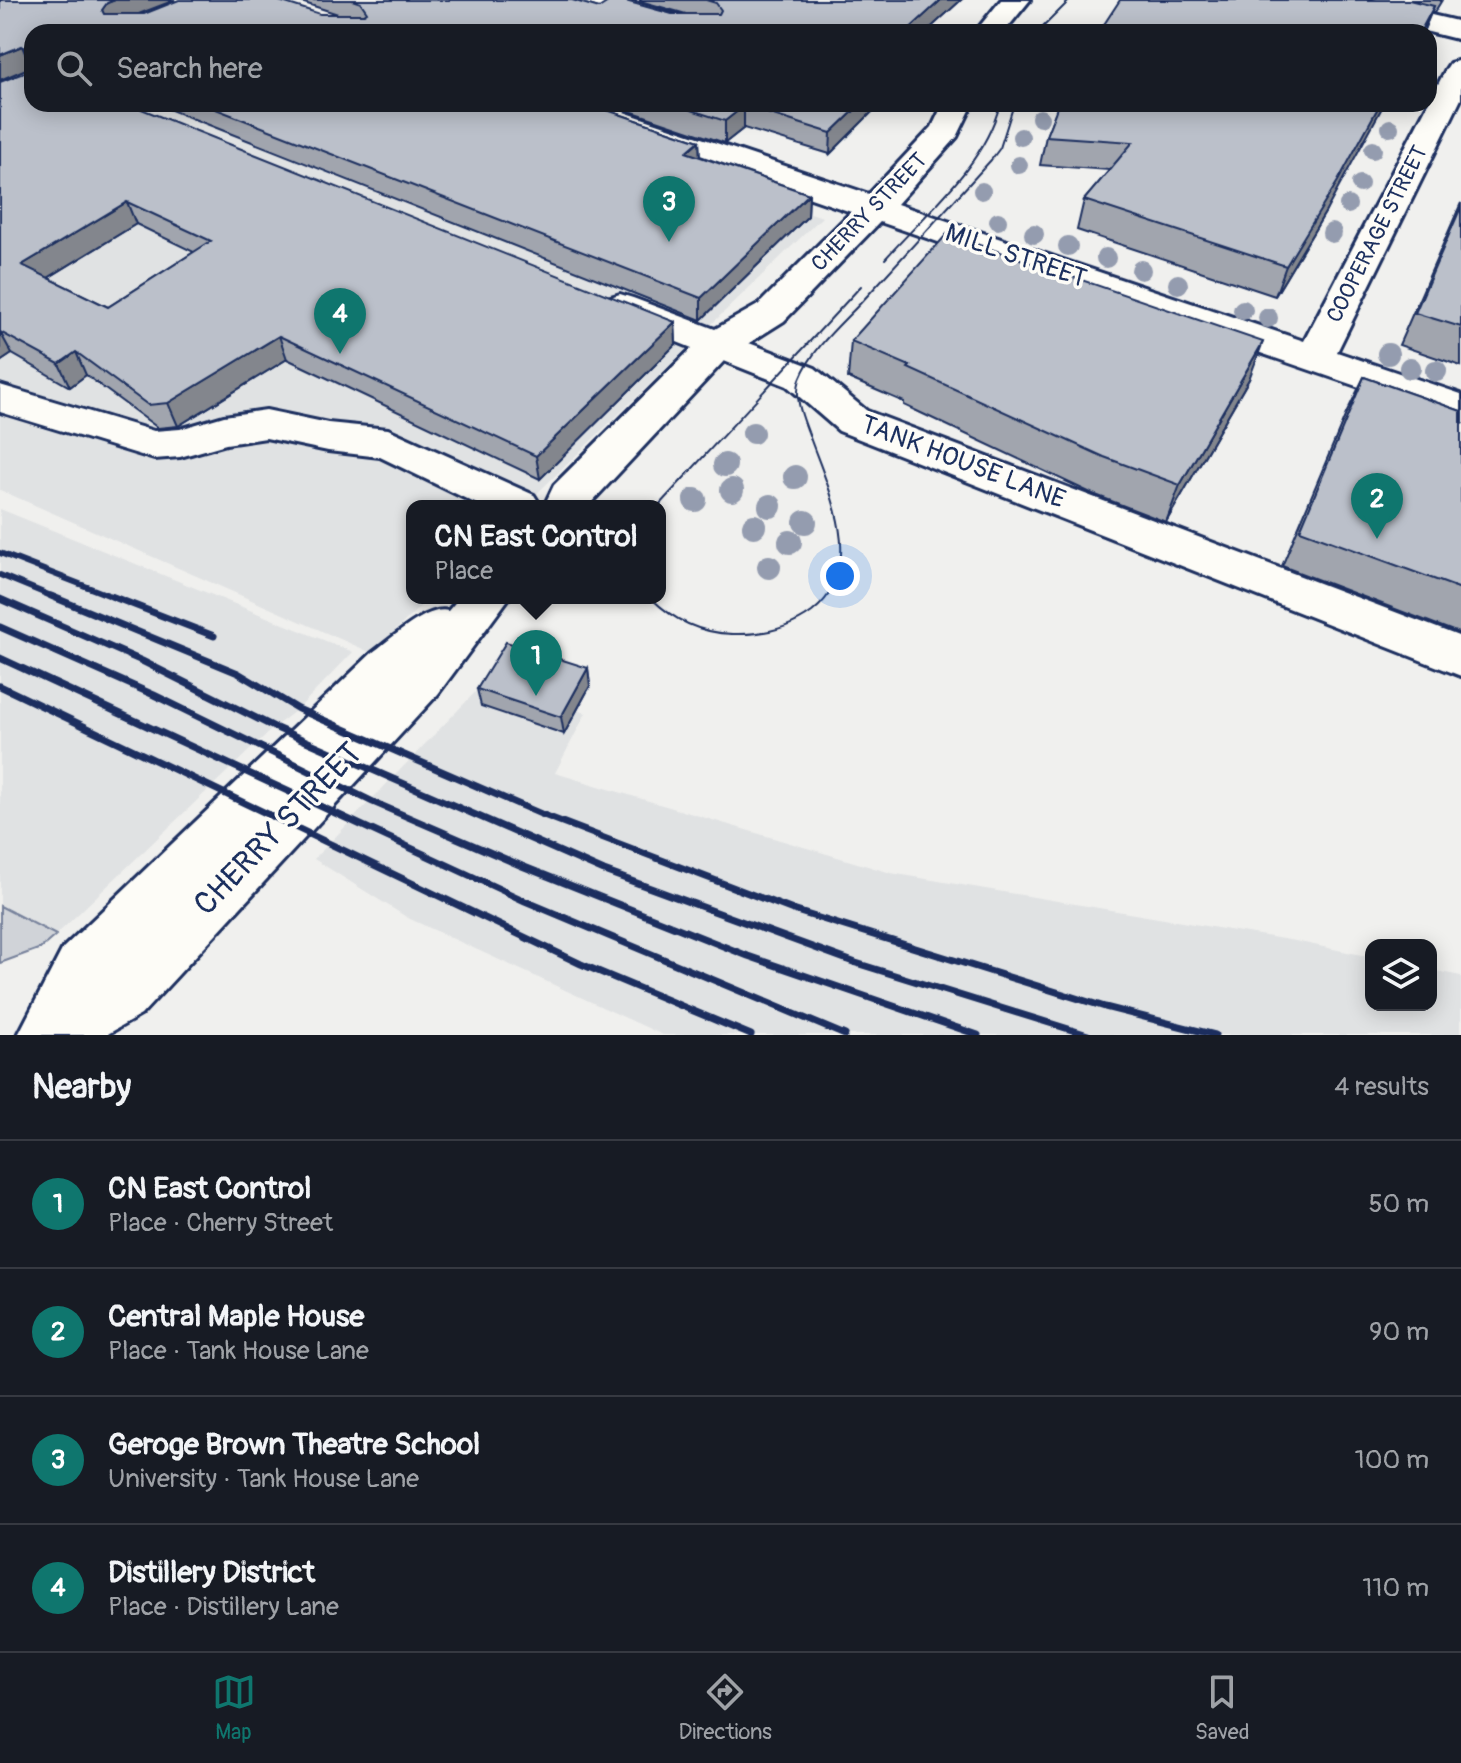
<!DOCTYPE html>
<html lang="en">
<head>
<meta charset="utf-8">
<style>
  :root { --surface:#171b24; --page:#242831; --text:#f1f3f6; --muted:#9ea1a6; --line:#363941; --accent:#0f766e }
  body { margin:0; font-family:Pangolin,sans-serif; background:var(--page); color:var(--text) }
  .controls { position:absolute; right:24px; bottom:24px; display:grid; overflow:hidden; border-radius:16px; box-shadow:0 4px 20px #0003 }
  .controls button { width:72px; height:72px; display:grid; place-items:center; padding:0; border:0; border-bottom:2px solid var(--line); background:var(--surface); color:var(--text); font:40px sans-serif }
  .you { position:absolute; left:840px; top:576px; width:28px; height:28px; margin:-20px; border:6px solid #fff; border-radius:50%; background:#1a73e8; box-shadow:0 0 0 12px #1a73e833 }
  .badge { display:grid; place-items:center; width:52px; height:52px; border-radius:50%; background:var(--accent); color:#fff; font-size:26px; font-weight:700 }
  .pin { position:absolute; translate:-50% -66px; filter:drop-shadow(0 2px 4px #0008) }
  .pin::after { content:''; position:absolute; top:42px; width:28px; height:24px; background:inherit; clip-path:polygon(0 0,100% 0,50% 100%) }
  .popup { position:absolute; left:406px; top:500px; width:260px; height:104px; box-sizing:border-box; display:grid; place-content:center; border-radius:16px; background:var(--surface); filter:drop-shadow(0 2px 6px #0005); font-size:26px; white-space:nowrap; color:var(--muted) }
  .popup b { font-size:30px; color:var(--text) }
  .popup::after { content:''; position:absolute; left:50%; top:100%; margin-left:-16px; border:16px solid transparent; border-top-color:var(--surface) }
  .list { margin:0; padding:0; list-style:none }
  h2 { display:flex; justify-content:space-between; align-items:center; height:104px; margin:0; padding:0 32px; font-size:34px }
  h2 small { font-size:26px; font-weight:400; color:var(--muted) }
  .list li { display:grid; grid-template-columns:52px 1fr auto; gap:24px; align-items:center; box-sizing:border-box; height:128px; padding:0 32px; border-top:2px solid var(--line) }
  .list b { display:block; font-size:30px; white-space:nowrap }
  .list p { margin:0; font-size:26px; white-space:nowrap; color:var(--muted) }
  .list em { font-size:26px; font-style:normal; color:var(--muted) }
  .icon { flex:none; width:44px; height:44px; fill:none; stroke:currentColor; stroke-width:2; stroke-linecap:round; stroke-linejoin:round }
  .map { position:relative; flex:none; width:1461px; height:1035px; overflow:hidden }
  .search { position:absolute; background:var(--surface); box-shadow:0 4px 20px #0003; left:24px; right:24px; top:24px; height:88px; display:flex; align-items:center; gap:20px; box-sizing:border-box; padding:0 28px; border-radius:24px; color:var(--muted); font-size:30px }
  .sheet { height:616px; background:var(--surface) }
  nav { display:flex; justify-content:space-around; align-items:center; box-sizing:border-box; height:112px; border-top:2px solid var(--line); background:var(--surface); font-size:22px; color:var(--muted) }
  nav a { display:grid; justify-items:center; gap:4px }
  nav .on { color:var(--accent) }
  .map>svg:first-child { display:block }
</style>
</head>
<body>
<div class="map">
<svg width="1461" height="1035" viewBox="0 0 1461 1035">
  <rect width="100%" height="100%" fill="#f0f0ee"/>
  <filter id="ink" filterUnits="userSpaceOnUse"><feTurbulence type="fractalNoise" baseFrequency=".0125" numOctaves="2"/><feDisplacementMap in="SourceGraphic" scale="16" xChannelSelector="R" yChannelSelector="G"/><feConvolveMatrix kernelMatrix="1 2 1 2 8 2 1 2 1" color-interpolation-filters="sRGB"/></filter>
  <g filter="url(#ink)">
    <g fill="#e0e2e3">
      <polygon points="0,0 217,0 308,32 32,32 32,104 504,104 822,217 524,506 412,506 412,598 429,598 372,653 0,490"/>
      <polygon points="0,509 353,652 298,709 274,727 56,935 0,906"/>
      <polygon points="488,679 586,713 555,773 891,873 1295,941 1371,957 1371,1005 1431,1005 1431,970 1461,976 1461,1035 663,1035 408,918 314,859"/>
    </g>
    <polygon fill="#d0d3d8" stroke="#76819b" stroke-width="2" points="0,906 56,935 41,948 0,963"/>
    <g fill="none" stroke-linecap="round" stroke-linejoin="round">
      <defs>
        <g id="minor">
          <polygon points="581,0 625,0 715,26 719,32 674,32 585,6"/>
          <polygon points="1001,0 1030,0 1004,32 975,32"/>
          <polygon points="1320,0 1368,0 1461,22 1461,40 1324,6"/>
          <polygon points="1461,60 1461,99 1337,352 1461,394 1461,422 880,222 784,321 749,343 815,368 867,411 1461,637 1461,676 839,431 787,386 724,361 588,506 544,506 554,485 692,348 607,314 601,306 607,298 620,294 633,298 715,329 758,305 851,212 559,111 555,104 600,104 869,194 932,127 943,104 973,104 957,137 897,204 1304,341 1446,69 1450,63"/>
          <polygon points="0,385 154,431 180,429 224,416 266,410 328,423 388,429 534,495 541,506 481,506 380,457 328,451 266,438 226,444 180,457 154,459 0,412"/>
          <path d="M459 598H509L438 694 141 1015 106 1035H18L63 948 372 653C389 641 427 605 448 611Z"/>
        </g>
      </defs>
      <use href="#minor" stroke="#1b2f5e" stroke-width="6"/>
      <use href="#minor" fill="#fdfcf7" fill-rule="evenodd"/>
      <g stroke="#1b2f5e" stroke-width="2">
        <polyline points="1038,32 1070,0"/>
        <path d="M885 259C927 212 984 166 1000 104"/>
        <polyline points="658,506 861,286"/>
        <path d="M651 598C673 620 700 633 732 634 760 635 789 629 812 612 870 567 827 487 808 432 802 416 794 397 800 379 813 346 845 321 868 295 909 250 950 205 991 160L1000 148 1014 104"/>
      </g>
      <g stroke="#1b2f5e" stroke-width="6">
        <polyline points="0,553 116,598"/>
        <polyline points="0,575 56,598"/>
      </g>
      <g stroke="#1b2f5e" stroke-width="7">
        <polyline points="51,596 238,673 298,709 541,814 793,910 1105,1007 1215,1035"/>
        <polyline points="111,596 214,636"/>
        <polyline points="0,599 142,661 274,727 604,871 856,963 1088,1035"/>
        <polyline points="0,627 154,695 373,802 522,866 748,956 978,1035"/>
        <polyline points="0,658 525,901 845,1035"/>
        <polyline points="0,686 581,964 751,1035"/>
      </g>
    </g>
    <g fill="#949caf">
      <circle cx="1040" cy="118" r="9"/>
      <circle cx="1390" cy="128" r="9"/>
      <circle cx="1021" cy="137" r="9"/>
      <circle cx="1373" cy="150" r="9"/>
      <circle cx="1019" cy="165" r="9"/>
      <circle cx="1360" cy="184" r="9"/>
      <circle cx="982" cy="191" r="9"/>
      <circle cx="1348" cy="205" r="9"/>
      <circle cx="998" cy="221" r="9"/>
      <circle cx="1332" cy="233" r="10"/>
      <circle cx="1034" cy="234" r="10"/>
      <circle cx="1068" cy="246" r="10"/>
      <circle cx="1106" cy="258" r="10"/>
      <circle cx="1141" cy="270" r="10"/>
      <circle cx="1178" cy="284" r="10"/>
      <circle cx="1243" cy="310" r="10"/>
      <circle cx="1268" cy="318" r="10"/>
      <circle cx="1388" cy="354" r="11"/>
      <circle cx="1410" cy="368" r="11"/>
      <circle cx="1436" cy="371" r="11"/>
      <circle cx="753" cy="433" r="11"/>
      <circle cx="725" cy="465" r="12"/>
      <circle cx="795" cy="477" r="12"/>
      <circle cx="732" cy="490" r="12"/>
      <circle cx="695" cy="500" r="12"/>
      <circle cx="770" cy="506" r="12"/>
      <circle cx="805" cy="522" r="12"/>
      <circle cx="754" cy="526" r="12"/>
      <circle cx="790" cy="542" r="12"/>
      <circle cx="769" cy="567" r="12"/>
    </g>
    <g fill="#a1a5ae" stroke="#1b2f5e" stroke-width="2" fill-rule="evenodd">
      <path d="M0 0H175L138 14H338L295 0H572L599 8 686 14 640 1V0H961L926 32H32V104L675 322 676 344 540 479 287 359 178 426 158 428 86 375 70 387 12 354 0 362V82L26 72V69L0 80ZM136 224 194 252 108 307 48 278Z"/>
      <polygon points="1120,0 1442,0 1434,13 1431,12 1423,32"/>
      <polygon points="156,104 589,104 699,141 700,156 809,194 808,216 701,320"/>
      <polygon points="609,104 880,104 830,154 744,128 725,143"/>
      <polygon points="1055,113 1326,211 1275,296 1077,230 1084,200 1110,170 1040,165 1046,136"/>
      <polygon points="1461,203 1461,366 1399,345"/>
      <polygon points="851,341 1249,379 1166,522 1093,494 904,405 904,402 848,378"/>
      <polygon points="1364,377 1461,411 1461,634 1282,566 1346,414"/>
      <polygon points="588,668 590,686 564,734 481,706 477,689"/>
    </g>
    <g fill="#83868d" stroke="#1b2f5e" stroke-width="2">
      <polygon points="115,0 175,0 115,23 110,30 102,10 107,3"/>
      <polygon points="941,0 961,0 926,32 906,32"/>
      <polygon points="1434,6 1423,32 1420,32"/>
      <polygon points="22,46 31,67 0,80 0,55"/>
      <polygon points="861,104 880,104 830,154 831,133"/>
      <polygon points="1380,104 1384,104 1326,211 1275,296 1286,266"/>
      <polygon points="744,106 744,128 725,143 725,121"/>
      <polygon points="699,141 700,163 686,152"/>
      <polygon points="809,194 808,216 701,320 701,298"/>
      <polygon points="127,202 136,224 33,287 22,265"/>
      <polygon points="675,322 676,344 540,479 536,456"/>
      <polygon points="0,332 12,354 0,362"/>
      <polygon points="279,336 287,359 178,426 168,403"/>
      <polygon points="1263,342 1249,379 1166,522 1180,485"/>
      <polygon points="76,352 86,375 70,387 59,364"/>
      <polygon points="588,668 590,686 564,734 561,717"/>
    </g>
    <g fill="#bbc0ca" stroke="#1b2f5e" stroke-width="2" fill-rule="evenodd">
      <path d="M0 0H115L107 3 102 10 104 14H144L179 0H276L320 14H364L367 12 361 3 352 0H572L599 8 611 0H622L672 14H719L721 10 716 3 706 0H941L906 32H32V104H129L675 322 536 456 279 336 168 403 148 405 76 352 59 364 0 332V82L26 72V49L22 46 0 55ZM127 202 211 241 108 307 22 265Z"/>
      <polygon points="1120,0 1409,0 1434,6 1420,32 1099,32"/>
      <polygon points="203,104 589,104 699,141 686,152 809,194 701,298"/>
      <polygon points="673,104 861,104 831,133 744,106 725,121"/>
      <polygon points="1058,104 1380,104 1338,181 1286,266 1084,200 1133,142 1046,136 1055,113"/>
      <polygon points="1461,207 1461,327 1415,313"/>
      <polygon points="947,234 1263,342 1180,485 1104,457 908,368 910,366 851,341"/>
      <polygon points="1364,377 1461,411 1461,589 1300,530"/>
      <polygon points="506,642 588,668 561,717 477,689"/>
    </g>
  </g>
  <g text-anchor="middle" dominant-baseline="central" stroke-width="7" stroke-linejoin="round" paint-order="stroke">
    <g font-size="22" fill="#1b2f5e" stroke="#fdfcf7">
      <text transform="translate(869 212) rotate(-46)">CHERRY STREET</text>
      <text transform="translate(1377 234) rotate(-63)">COOPERAGE STREET</text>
    </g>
    <g font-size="26" fill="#1b2f5e" stroke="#fdfcf7">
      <text transform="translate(1016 256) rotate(19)">MILL STREET</text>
      <text transform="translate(963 462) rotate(21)">TANK HOUSE LANE</text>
    </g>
    <g font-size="32" fill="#1b2f5e" stroke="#fdfcf7">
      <text transform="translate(278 829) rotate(-46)">CHERRY STREET</text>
    </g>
  </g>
</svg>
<div class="controls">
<button><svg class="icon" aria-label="layers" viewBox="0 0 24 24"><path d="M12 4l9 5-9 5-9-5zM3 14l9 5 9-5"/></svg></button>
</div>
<div class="you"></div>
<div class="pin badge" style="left:536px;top:696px">1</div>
<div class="popup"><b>CN East Control</b>Place</div>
<div class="pin badge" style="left:1377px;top:539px">2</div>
<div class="pin badge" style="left:669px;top:242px">3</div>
<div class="pin badge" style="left:340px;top:354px">4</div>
<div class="search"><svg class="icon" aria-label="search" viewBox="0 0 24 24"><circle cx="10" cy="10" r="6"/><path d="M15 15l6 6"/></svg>Search here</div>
</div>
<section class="sheet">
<h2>Nearby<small>4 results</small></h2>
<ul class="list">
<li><span class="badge">1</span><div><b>CN East Control</b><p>Place · Cherry Street</p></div><em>50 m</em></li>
<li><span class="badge">2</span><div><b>Central Maple House</b><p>Place · Tank House Lane</p></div><em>90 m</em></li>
<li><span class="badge">3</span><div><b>Geroge Brown Theatre School</b><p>University · Tank House Lane</p></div><em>100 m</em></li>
<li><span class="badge">4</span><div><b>Distillery District</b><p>Place · Distillery Lane</p></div><em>110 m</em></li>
</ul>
</section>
<nav>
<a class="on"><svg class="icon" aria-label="map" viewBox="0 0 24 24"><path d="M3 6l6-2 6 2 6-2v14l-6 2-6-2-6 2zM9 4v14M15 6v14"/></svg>Map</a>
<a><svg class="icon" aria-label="directions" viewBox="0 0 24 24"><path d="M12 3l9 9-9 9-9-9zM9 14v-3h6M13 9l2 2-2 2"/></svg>Directions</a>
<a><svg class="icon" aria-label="saved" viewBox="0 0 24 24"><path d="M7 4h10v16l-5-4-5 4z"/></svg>Saved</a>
</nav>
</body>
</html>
